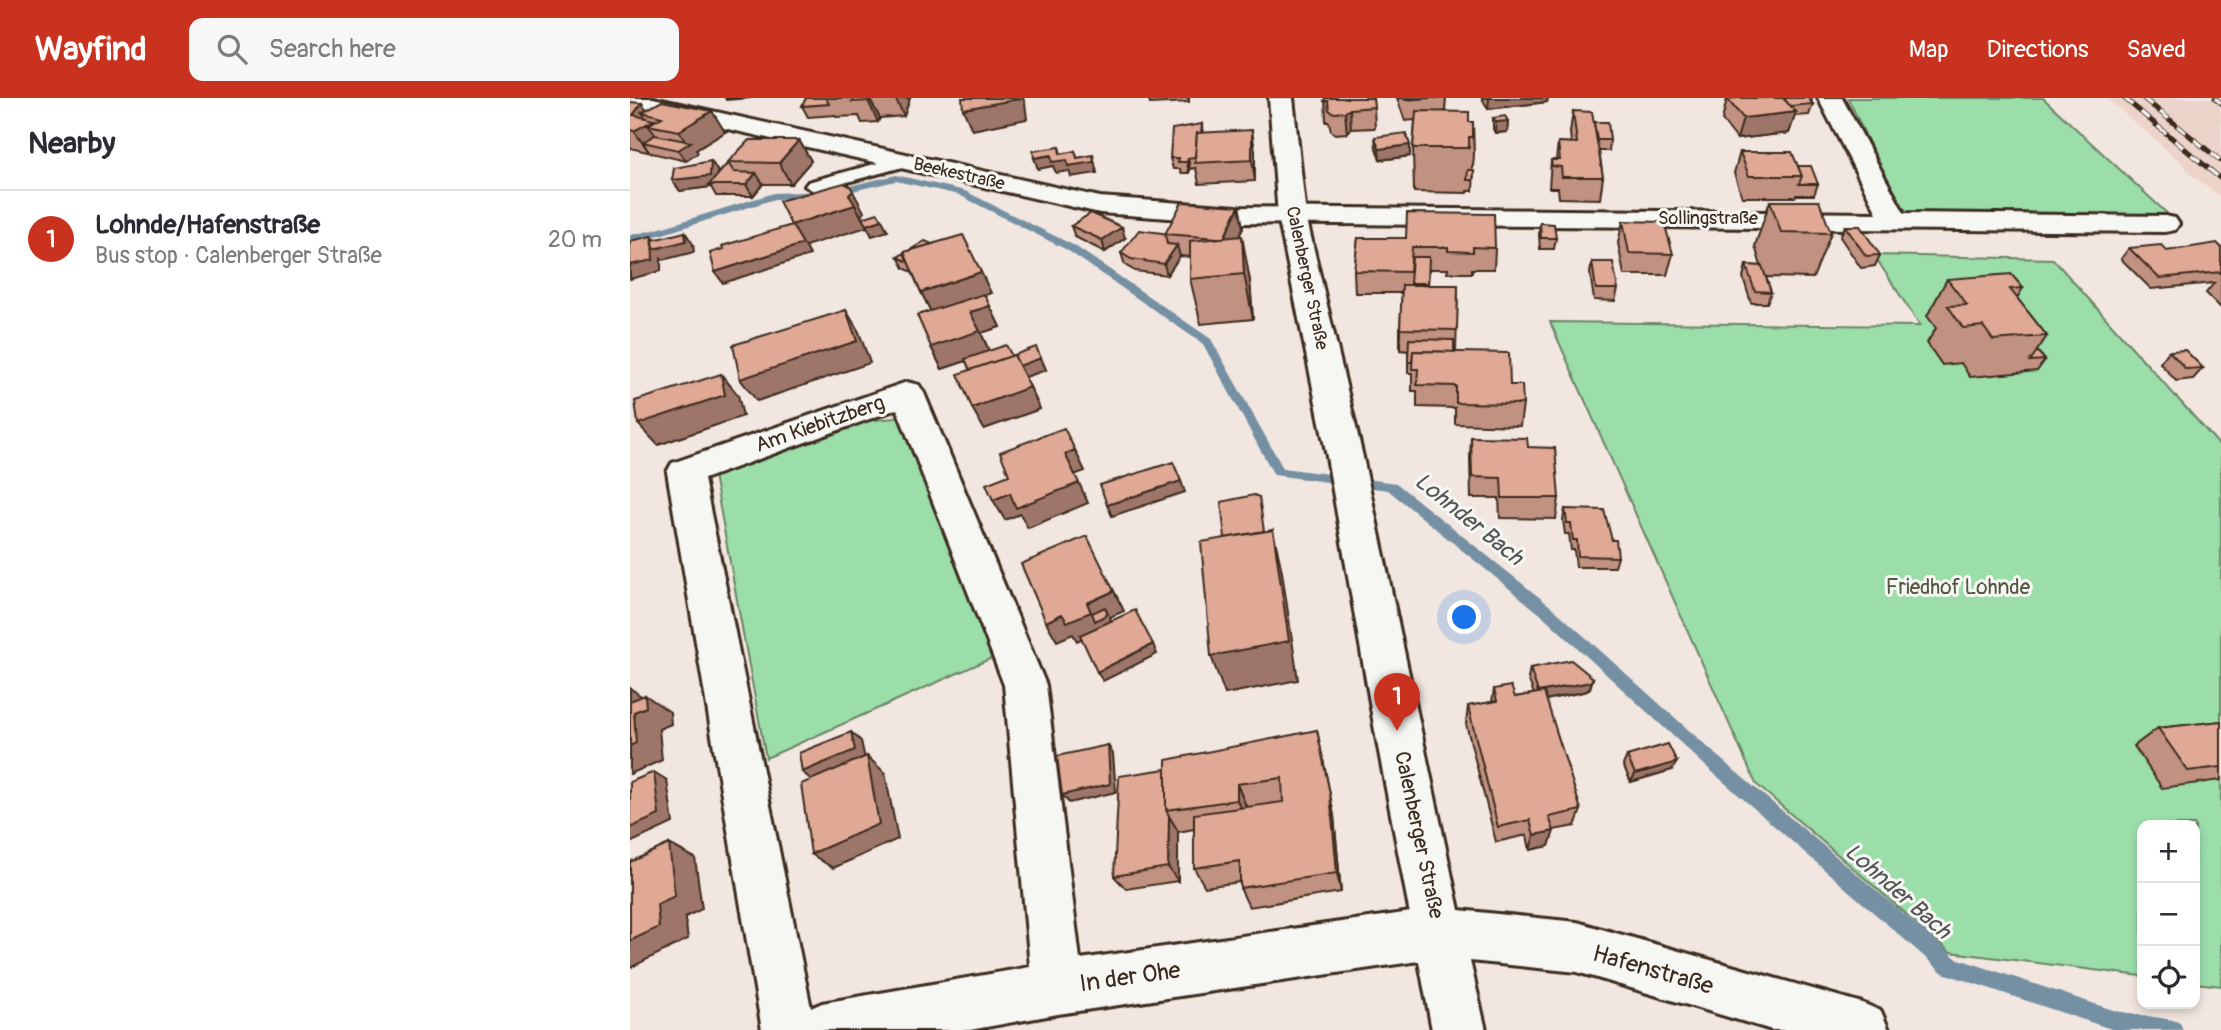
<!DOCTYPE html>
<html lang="en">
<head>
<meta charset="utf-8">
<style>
  :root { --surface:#fff; --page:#f7f7f7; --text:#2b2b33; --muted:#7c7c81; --line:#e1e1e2; --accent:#c8321e }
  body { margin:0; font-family:Pangolin,sans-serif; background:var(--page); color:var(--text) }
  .controls { position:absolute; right:21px; bottom:21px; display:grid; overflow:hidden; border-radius:14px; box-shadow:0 4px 10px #0003 }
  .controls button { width:63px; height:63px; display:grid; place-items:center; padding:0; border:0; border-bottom:2px solid var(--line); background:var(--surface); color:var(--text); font:35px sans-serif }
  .you { position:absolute; left:835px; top:520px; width:24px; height:24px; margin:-18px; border:5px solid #fff; border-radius:50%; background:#1a73e8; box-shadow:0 0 0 10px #1a73e833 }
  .badge { display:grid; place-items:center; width:46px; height:46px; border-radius:50%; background:var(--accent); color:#fff; font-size:23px; font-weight:700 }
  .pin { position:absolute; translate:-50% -58px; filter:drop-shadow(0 2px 4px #0008) }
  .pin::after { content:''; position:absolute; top:37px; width:24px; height:21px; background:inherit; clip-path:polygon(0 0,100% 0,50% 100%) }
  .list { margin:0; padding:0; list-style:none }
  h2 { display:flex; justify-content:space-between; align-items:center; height:91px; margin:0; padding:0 28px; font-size:30px }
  h2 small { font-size:23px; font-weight:400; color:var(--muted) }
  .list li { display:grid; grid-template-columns:46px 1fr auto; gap:21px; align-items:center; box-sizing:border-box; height:98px; padding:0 28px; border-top:2px solid var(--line) }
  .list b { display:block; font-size:26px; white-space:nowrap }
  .list p { margin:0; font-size:23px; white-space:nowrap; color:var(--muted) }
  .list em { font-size:23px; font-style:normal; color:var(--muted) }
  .icon { flex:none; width:38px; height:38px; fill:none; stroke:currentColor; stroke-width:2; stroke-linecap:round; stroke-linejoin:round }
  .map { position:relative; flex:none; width:1591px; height:932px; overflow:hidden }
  header { display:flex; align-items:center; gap:42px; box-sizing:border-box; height:98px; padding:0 35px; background:var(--accent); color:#fff }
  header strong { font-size:33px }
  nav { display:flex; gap:38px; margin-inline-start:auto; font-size:24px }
  .search { width:490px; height:63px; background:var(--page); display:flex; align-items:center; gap:18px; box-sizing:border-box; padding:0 24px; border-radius:14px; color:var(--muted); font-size:26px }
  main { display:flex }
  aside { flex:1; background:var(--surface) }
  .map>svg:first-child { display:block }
</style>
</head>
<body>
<header>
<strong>Wayfind</strong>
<div class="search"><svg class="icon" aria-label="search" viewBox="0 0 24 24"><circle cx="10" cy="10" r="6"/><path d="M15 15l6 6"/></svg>Search here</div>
<nav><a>Map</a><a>Directions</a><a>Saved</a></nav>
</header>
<main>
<aside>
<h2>Nearby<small></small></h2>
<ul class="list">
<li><span class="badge">1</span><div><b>Lohnde/Hafenstraße</b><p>Bus stop · Calenberger Straße</p></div><em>20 m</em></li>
</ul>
</aside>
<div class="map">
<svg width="1591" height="932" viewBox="0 0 1591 932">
  <rect width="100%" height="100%" fill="#f2e7e0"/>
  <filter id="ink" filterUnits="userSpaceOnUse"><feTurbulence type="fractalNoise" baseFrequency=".0143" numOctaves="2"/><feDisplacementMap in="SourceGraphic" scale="14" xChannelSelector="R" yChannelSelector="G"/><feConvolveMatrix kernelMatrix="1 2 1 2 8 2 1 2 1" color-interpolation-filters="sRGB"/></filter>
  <g filter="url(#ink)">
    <polygon fill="#edd4ca" points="1476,0 1591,0 1591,99 1561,77 1552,65"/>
    <g fill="#9bdeaa" stroke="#6b8464" stroke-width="2">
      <polygon points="1218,0 1413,0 1544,122 1272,116"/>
      <polygon points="1244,157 1423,161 1591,349 1591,888 1565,885 1565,727 1512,727 1512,878 1320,854 1126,686 920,224 1290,228"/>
      <polygon points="275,319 371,556 136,660 84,377 235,323"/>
    </g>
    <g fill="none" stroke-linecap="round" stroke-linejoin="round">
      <polygon fill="#7590a3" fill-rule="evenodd" points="266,77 335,93 445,148 581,241 653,370 766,385 924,511 1092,662 1326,860 1486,913 1543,922 1550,925 1553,932 1484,932 1313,875 1080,672 914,519 758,392 644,377 573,246 437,152 329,97 266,83 197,99 145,101 30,137 0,143 0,137 24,132 144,95 197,93"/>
      <defs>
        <polygon id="lane" points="274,58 283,63 280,67 184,93 175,88 178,84"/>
        <g id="street">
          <polygon points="0,0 23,0 470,99 607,109 1247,115 1188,0 1212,0 1274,115 1535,118 1545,120 1549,126 1545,132 1535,134 607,125 470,115 0,9"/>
          <path d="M277 284 289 287 294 295 416 587 450 861 809 810 827 817 834 835 827 853 809 860 428 916 340 932H132L37 374 42 365ZM267 311 374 587 400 869 192 905 181 910 74 381Z"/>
        </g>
        <polygon id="secondary" points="639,0 663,0 676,118 733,359 829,812 947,824 1232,905 1251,913 1259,932 1142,932 947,874 840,863 856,932 802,932 745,633 697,359 648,118"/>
      </defs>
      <use href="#lane" stroke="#3b2a1e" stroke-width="6"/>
      <use href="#street" stroke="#3b2a1e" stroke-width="6"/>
      <use href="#secondary" stroke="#3b2a1e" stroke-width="6"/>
      <use href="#lane" fill="#f6f6f2" fill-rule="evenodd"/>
      <use href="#street" fill="#f6f6f2" fill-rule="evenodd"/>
      <use href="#secondary" fill="#f6f6f2" fill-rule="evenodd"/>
      <defs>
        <g id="rail">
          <polyline points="1494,0 1591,81"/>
          <polyline points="1513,0 1591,63"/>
          <polyline points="1585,0 1591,5"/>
        </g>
      </defs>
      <use href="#rail" stroke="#3b2a1e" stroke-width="5"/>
      <use href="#rail" stroke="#f6f6f2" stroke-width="3.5" stroke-dasharray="11" stroke-linecap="butt"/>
    </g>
    <g fill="#c19181" stroke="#3b2a1e" stroke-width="2">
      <polygon points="95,0 121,0 96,2"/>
      <polygon points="176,0 280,0 274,18 250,20 248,24 232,25 229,18 206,19 205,17 178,19 172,8"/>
      <polygon points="519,0 559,0 559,4 520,6"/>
      <polygon points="695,0 744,9 745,30 721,31 717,35 705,36 701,33 699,24 696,24"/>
      <polygon points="767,0 816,0 815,13 839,24 843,24 844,57 843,68 842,68 842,72 844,72 843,93 837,93 837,95 784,94 783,50 785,22 775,23"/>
      <polygon points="852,0 918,0 917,4 858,11"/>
      <polygon points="1097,1 1183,2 1179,2 1183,6 1179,17 1165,18 1159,35 1107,41 1092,22"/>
      <polygon points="0,4 17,12 95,34 66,52 68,55 56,63 0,50"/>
      <polygon points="943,13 980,42 979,53 969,53 973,79 970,101 929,100 928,90 919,90 921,62 926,62 928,44 941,45 940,34"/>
      <polygon points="863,20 878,23 877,34 865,35 863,31"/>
      <polygon points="572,26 573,35 625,53 625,83 569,86 566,70 560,71 559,75 551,75 550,71 543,71 540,60"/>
      <polygon points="745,39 780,47 780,58 750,62 746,50"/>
      <polygon points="169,42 181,63 161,86 133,86 123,98 86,98 81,89 50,93 42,82 81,63 88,74 88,76 98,65 98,64"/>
      <polygon points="1110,54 1168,68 1188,86 1184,97 1166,97 1165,99 1112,99 1104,75"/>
      <polygon points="1140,103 1201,135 1183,180 1136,179 1141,194 1137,205 1121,205 1113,179 1116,167 1131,168 1125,148"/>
      <polygon points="609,108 613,130 609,138 620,183 623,221 571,226 560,181 560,159 550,158 537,177 505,173 495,167 491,155 535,136"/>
      <polygon points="993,123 1043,156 1037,177 994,177 988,145"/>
      <polygon points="910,125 926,140 924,151 910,151 909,137"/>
      <polygon points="441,128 495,140 475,154 445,139"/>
      <polygon points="1215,128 1250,157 1245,168 1231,170 1210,139"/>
      <polygon points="728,140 865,150 864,171 842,171 842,175 817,175 818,171 799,171 798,187 828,187 826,253 824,253 880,287 893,306 890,328 825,326 825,310 787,309 787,293 782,293 782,275 778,275 778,253 770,252 770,231 772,195 725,195 724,173"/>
      <polygon points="1591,149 1591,210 1576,195 1584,185 1521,191 1491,161 1499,150 1537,153"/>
      <polygon points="268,159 361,195 354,197 370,229 351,235 359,253 382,258 411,260 416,272 395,279 410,311 354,331 340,272 336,263 312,271 301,249 301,213 291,194 282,174 274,170"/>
      <polygon points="962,164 988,191 985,203 964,202 960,175"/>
      <polygon points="1317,181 1393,190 1387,200 1417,238 1407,253 1415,262 1407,273 1340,279 1331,265 1312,267 1297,245 1306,230 1297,218"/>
      <polygon points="1539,253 1573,270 1563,281 1546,283 1530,265"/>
      <polygon points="841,339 898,349 929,400 926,421 870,420 869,400 841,400 840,360"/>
      <polygon points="935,411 982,442 988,459 985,469 946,469 944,452 941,452 939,436 935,436 933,422"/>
      <polygon points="900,570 963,580 960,590 957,593 916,602 951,712 945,728 923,732 919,748 900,752 897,737 866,744 836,626 838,608 862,604 864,591 885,599 904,596 898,580"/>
      <polygon points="1591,623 1591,682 1532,690 1504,648 1528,630"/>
      <polygon points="687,632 704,718 711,794 619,809 610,790 610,784 575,789 564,770 564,731 548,734 548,733 548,783 496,791 484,778 536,671"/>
      <polygon points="997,658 1042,672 1001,684 993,667"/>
    </g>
    <g fill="#9d7669" stroke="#3b2a1e" stroke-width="2">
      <polygon points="239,0 250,20 248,24 238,3"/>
      <polygon points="265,0 280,0 274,18"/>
      <polygon points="390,0 393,0 395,5 397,21 342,32 333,11"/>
      <polygon points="859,0 918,0 917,4 858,11"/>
      <polygon points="12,5 20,16 12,14 19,25 24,22 29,29 18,27 32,46 13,44 19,54 4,33 3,17"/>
      <polygon points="720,11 721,31 717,35 715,14"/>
      <polygon points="82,13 95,34 66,52 68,55 56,63 48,52 57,46 49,33"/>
      <polygon points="1166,14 1159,35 1107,41 1113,20"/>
      <polygon points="878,23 877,34 865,35 866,24"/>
      <polygon points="622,32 625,53 625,83 622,62"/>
      <polygon points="169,42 181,63 161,86 149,65"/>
      <polygon points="780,47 780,58 750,62 749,51"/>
      <polygon points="429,49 433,62 445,53 449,66 463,57 467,75 441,79 439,73 426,75 423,68 408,71 404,60 430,56"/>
      <polygon points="558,60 560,71 559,75 557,64"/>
      <polygon points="81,63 88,74 88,87 79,87 80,89 50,93 42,82"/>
      <polygon points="126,75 133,86 123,98 116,87"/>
      <polygon points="220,88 234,114 231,118 219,97"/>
      <polygon points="225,107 237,129 175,148 180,157 93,185 85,174 173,146 161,127"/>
      <polygon points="609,108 613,130 598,162 594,141"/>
      <polygon points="252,122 258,133 242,138 236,127"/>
      <polygon points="492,129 495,140 475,154 472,142"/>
      <polygon points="55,134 63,146 64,154 33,162 31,160 31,173 0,181 0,167 22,138 31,150"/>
      <polygon points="612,138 620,183 623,221 614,176"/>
      <polygon points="547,147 550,158 537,177 534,166"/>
      <polygon points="351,174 361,195 302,216 291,194"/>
      <polygon points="360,208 370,229 351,235 360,255 312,271 301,249 340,214"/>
      <polygon points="216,212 229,234 240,265 127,303 110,281"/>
      <polygon points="411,260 416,272 338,298 332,287"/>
      <polygon points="91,276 108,297 113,318 28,347 8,326"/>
      <polygon points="400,289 410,311 354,331 342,310"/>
      <polygon points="445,352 455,373 444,377 435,356"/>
      <polygon points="551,383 555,394 482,418 477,407"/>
      <polygon points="449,385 458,405 398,430 390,416 375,422 363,402 380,395"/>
      <polygon points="643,432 652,474 668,582 595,596 581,558"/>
      <polygon points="484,493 494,513 480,519 483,526 447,543 443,536 427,543 416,524"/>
      <polygon points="523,546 527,556 473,583 467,574"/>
      <polygon points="963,580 960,590 957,593 906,604 908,594"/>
      <polygon points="0,590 14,600 15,597 40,614 41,626 29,631 32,662 0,676"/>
      <polygon points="221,634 231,643 235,661 183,683 172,674"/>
      <polygon points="478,647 483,656 486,694 439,705 432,697"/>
      <polygon points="692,656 704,718 711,794 707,775"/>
      <polygon points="237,658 255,675 268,741 203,770 181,756"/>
      <polygon points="1047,664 1042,672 1001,684 1005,676"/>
      <polygon points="24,674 37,682 43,725 0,745 0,730"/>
      <polygon points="607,686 616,708 616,723 607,702"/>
      <polygon points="539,718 548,733 548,783 538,769"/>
      <polygon points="924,733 919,748 900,752 904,737"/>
      <polygon points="39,746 65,760 72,811 55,819 58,841 0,870 0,843 27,806"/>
    </g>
    <g fill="#e0a996" stroke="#3b2a1e" stroke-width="2">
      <polygon points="176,0 196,0 199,6 172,8"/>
      <polygon points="224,0 239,0 238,3 222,4"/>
      <polygon points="332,0 390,0 390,1 333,11"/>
      <polygon points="695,0 743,0 744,9 720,11 715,14 704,15 699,12 698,3 694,3"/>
      <polygon points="774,0 800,0 775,2"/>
      <polygon points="1107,0 1153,0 1166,14 1113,20 1097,1"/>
      <polygon points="1154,0 1178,0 1183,6 1160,8"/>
      <polygon points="32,3 82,13 49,33 18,27 32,19 12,14"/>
      <polygon points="0,4 12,5 3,17 24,22 4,33 0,32"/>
      <polygon points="786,13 839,14 839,24 843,24 843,39 839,39 839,50 783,50"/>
      <polygon points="943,13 962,14 973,79 932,79 931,69 922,68 921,62 930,62 928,44 947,45"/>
      <polygon points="875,18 878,23 866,24 863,20"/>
      <polygon points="964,24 978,24 980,42 967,42"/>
      <polygon points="572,26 571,35 567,35 565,59 558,60 557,64 548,64 549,60 540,60 542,31"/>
      <polygon points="622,32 622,62 565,65 567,35"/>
      <polygon points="776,35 780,47 749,51 745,39"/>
      <polygon points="25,37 61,44 48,52 13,44"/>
      <polygon points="119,42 169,42 149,65 98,64"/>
      <polygon points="429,49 430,56 445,53 447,60 463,57 464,64 438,68 437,62 422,64 421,57 404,60 403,53"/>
      <polygon points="1110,54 1162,54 1172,78 1119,78"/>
      <polygon points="81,63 80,78 42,82 44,70"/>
      <polygon points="98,65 104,74 126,75 116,87 79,87"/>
      <polygon points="1168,68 1181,68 1188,86 1169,86 1172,78"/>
      <polygon points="838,72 844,72 843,82 837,82"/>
      <polygon points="214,85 220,88 223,93 219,97 225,107 161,127 149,103"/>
      <polygon points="1140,103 1189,103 1201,135 1151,134"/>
      <polygon points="552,104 609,108 594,140 588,140 535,136"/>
      <polygon points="248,115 252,122 236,127 232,120"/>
      <polygon points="461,115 492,129 472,142 441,128"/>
      <polygon points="777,115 864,116 865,150 843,149 843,154 818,153 818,149 782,149 780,174 724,173 728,140 776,140"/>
      <polygon points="993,123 1034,124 1043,156 999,155"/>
      <polygon points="910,125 924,126 926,140 911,140"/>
      <polygon points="162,127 173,146 85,174 80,155 93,151 92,148"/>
      <polygon points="1215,128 1230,128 1250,157 1236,158"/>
      <polygon points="509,132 540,136 535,136 537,146 547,147 534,166 501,161 491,155"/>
      <polygon points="55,134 56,143 24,151 23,142"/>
      <polygon points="333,137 351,174 291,194 274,154"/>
      <polygon points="22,138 23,162 0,167 0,143"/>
      <polygon points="612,138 614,176 560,181 560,143"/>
      <polygon points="295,143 302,146 278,153"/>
      <polygon points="1587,145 1591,149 1591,174 1529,180 1499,150 1531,147 1537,153"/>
      <polygon points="274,155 278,164 268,159"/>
      <polygon points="782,159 799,159 798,185 780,185"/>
      <polygon points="962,164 983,164 988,191 966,191"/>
      <polygon points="1116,167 1132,168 1141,194 1125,193"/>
      <polygon points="1381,176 1393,190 1380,191 1417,238 1363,242 1353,228 1333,230 1318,208 1337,207 1317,181"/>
      <polygon points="772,187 828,187 827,232 770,231"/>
      <polygon points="354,196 360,208 340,214 350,233 301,249 287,217"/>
      <polygon points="216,212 227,243 110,281 103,247"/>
      <polygon points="779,241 824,242 824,254 783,253 782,264 778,264"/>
      <polygon points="376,247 382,258 340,272 335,261"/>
      <polygon points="406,249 411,260 389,268 384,257"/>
      <polygon points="1555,252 1573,270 1556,271 1539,253"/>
      <polygon points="783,253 879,255 880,287 892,287 893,306 826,305 826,288 787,287 788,271 782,271"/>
      <polygon points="1407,253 1415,262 1400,263"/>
      <polygon points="384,257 400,289 342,310 328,276"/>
      <polygon points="91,276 95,297 8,326 5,303"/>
      <polygon points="434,330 445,352 435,356 449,385 386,410 380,395 363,402 356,386 379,377 370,354"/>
      <polygon points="841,339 897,340 898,349 925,350 929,400 872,400 871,380 842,379"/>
      <polygon points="543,364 551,383 477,407 470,387"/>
      <polygon points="624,397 629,399 634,433 595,440 591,404"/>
      <polygon points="935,411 974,412 982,442 986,442 988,459 948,458 947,442 943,442 941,425 937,425"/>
      <polygon points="643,432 659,543 581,558 571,444"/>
      <polygon points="457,438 484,493 457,505 461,514 437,524 432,516 416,524 391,466"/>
      <polygon points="475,509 478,516 465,523 462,515"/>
      <polygon points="505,512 523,546 467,574 450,537"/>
      <polygon points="941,562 963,580 960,584 908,594 900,570"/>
      <polygon points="881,588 885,599 914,594 951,712 919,719 924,733 904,737 900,722 868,729 838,608 867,603 864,591"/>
      <polygon points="15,597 16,609 4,614 6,645 0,648 0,603"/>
      <polygon points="1591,623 1591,669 1558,673 1528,630"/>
      <polygon points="687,632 700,696 707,775 610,790 610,763 564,770 564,716 653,704 652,680 607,686 607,702 536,712 536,662"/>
      <polygon points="221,634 225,652 172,674 169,655"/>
      <polygon points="1038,646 1047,664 1005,676 997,658"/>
      <polygon points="478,647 480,686 432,697 427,658"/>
      <polygon points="237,658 249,726 181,756 171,686"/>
      <polygon points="536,671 536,712 539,718 538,769 484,778 489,678"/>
      <polygon points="24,674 29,717 0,730 0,684"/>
      <polygon points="39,746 45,798 27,806 29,829 0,843 0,764"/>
    </g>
  </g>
  <g text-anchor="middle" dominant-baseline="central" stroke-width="6" stroke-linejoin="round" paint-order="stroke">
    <g font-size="18" fill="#3b2a1e" stroke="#f6f6f2">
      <text transform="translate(329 76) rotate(13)">Beekestraße</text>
      <text x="1078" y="120">Sollingstraße</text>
      <text transform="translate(677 180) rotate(78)">Calenberger Straße</text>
    </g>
    <g font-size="21" fill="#3b2a1e" stroke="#f6f6f2">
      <text transform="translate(190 326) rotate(-19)">Am Kiebitzberg</text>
      <text transform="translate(789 737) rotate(78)">Calenberger Straße</text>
    </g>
    <g font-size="21" fill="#535741" stroke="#f6f6f2">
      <text x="1328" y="489">Friedhof Lohnde</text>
    </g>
    <g font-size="23" font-style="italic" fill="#535455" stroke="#f6f6f2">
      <text transform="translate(839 421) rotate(39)">Lohnder Bach</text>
      <text transform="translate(1268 793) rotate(41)">Lohnder Bach</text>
    </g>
    <g font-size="24" fill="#3b2a1e" stroke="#f6f6f2">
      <text transform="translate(1023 872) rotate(16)">Hafenstraße</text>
      <text transform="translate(500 879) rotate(-8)">In der Ohe</text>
    </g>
  </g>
</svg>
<div class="controls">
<button>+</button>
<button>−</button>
<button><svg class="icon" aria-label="locate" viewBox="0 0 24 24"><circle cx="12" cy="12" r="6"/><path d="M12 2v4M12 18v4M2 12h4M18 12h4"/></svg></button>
</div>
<div class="you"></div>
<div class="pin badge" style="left:767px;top:633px">1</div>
</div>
</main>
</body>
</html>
